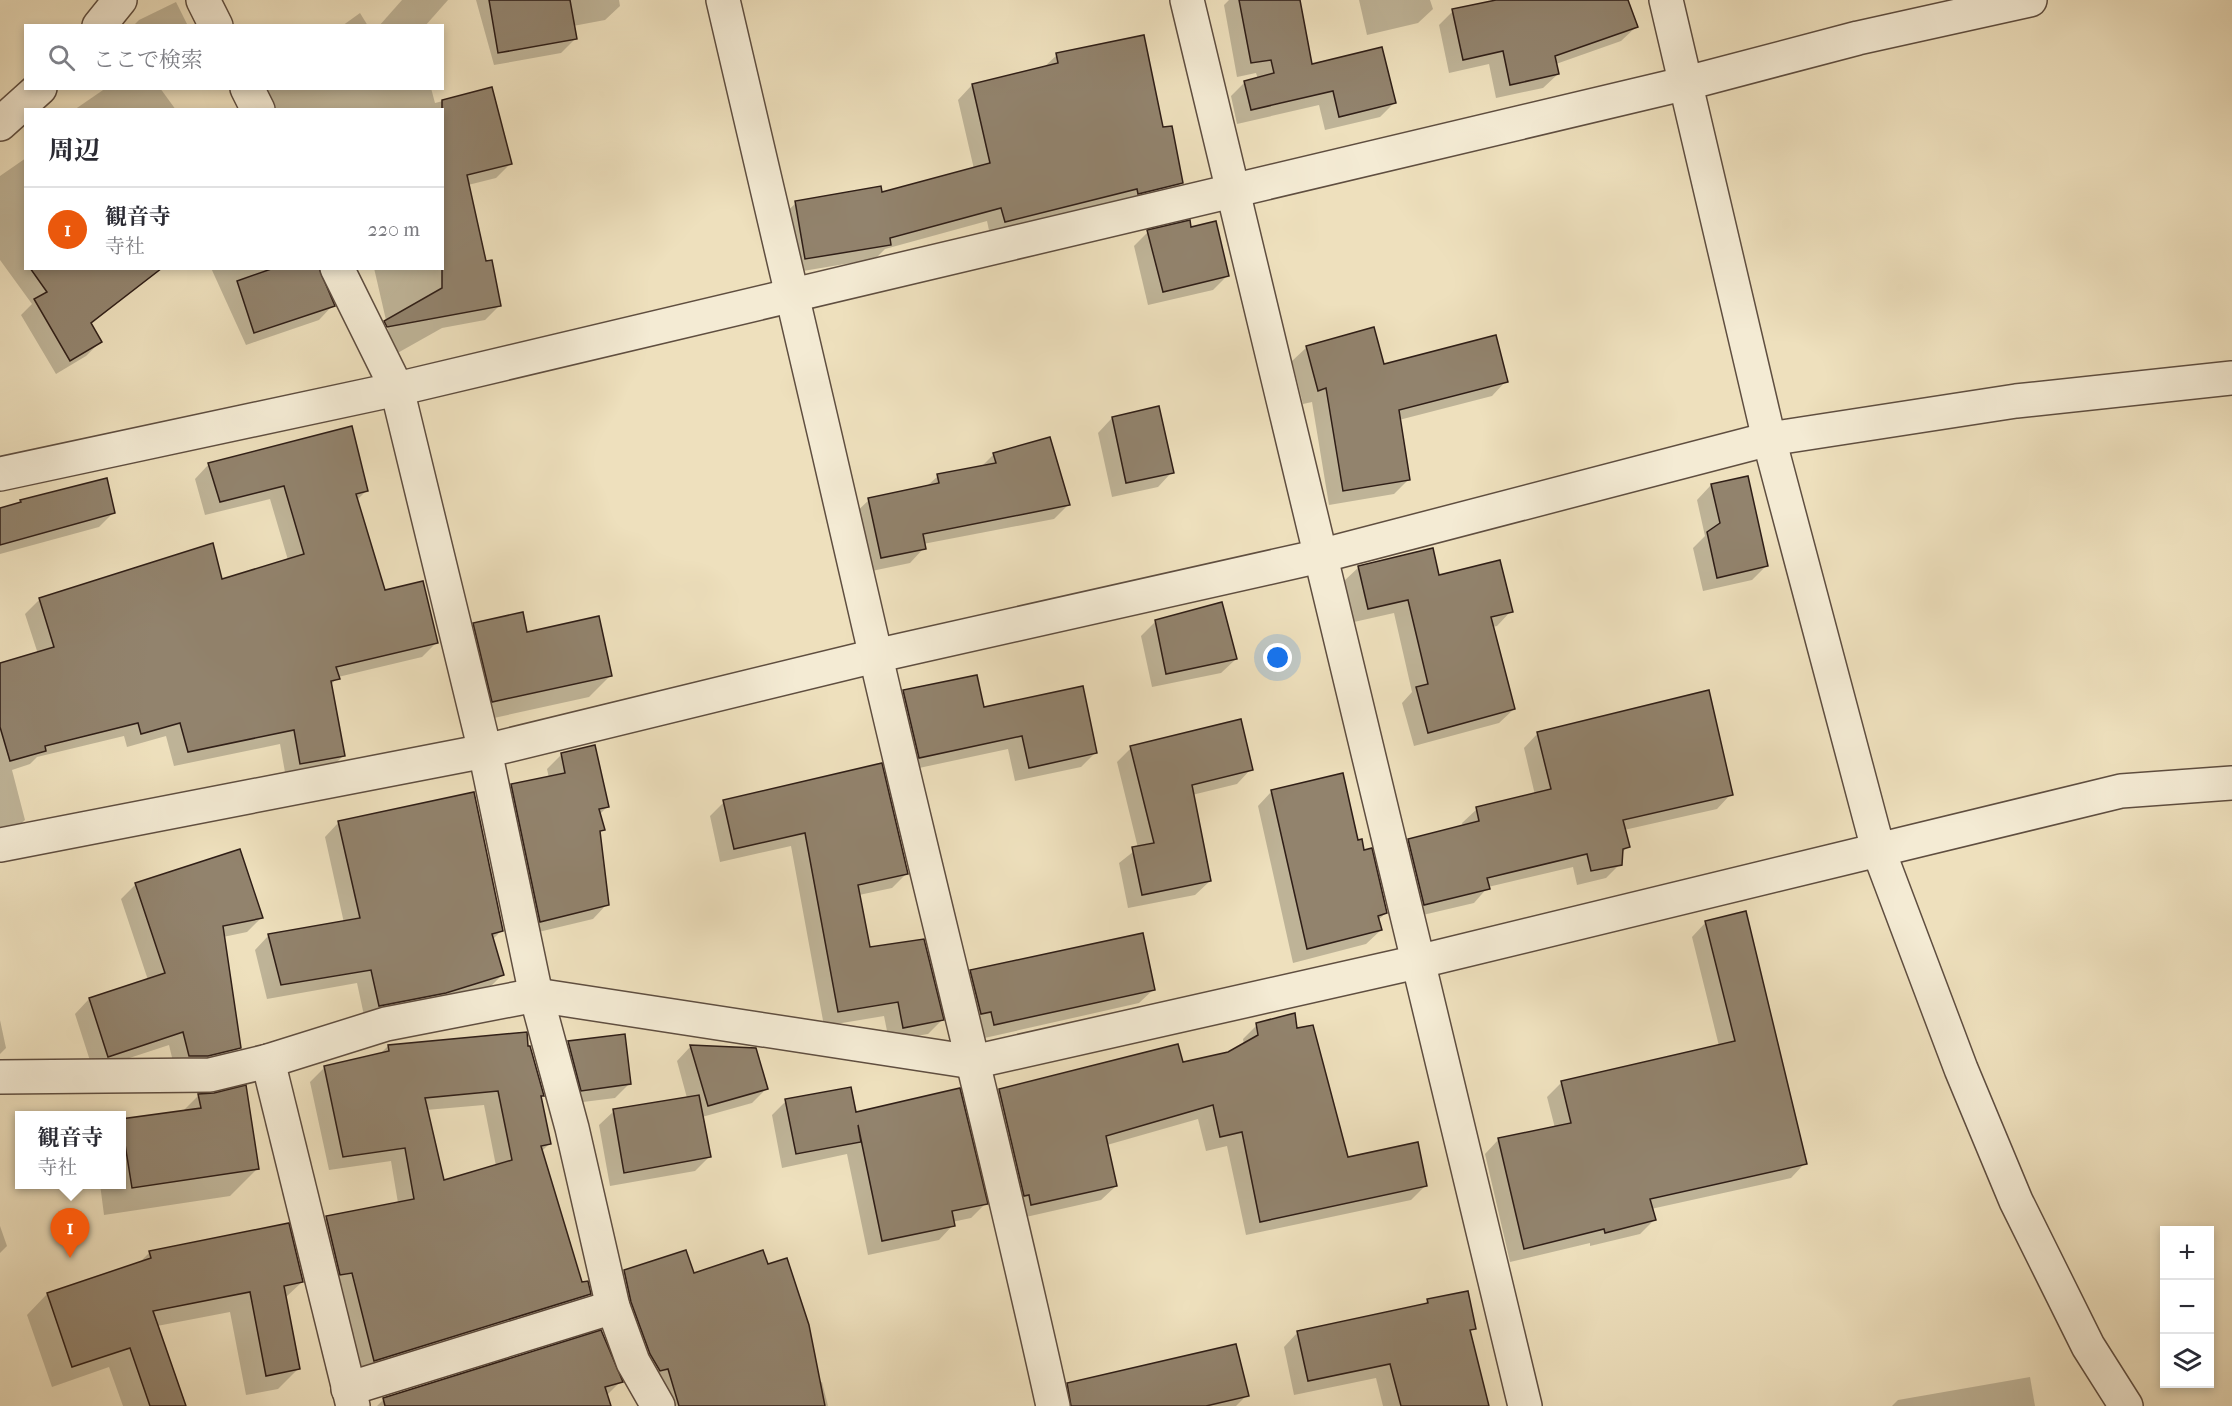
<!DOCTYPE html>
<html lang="ja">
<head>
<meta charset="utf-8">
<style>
  :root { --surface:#fff; --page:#f2f2f3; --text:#2b2b33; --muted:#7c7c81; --line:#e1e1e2; --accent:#ea580c }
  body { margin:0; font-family:"IM FELL French Canon","Noto Serif JP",serif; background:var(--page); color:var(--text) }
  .controls { position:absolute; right:18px; bottom:18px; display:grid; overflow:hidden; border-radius:0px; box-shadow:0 3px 9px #0003 }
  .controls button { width:54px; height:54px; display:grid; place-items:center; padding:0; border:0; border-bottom:2px solid var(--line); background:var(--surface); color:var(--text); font:30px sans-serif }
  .you { position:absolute; left:1278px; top:658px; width:21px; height:21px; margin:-15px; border:4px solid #fff; border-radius:50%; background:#1a73e8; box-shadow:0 0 0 9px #1a73e833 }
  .badge { display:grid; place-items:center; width:39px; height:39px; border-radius:50%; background:var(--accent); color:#fff; font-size:20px; font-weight:700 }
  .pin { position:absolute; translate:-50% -50px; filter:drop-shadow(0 2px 3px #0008) }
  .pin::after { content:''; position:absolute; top:32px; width:21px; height:18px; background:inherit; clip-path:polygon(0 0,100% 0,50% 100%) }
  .popup { position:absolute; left:15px; top:1111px; width:111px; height:78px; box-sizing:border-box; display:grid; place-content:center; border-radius:0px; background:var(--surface); filter:drop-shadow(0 2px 4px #0005); font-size:20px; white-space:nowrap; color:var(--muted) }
  .popup b { font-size:22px; color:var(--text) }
  .popup::after { content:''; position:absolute; left:50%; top:100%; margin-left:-12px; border:12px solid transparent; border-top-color:var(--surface) }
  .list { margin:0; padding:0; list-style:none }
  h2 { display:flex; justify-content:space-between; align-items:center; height:78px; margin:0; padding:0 24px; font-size:26px }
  h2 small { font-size:20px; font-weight:400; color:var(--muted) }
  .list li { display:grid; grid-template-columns:39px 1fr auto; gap:18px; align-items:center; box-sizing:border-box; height:84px; padding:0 24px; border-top:2px solid var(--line) }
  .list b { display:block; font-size:22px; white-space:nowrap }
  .list p { margin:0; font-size:20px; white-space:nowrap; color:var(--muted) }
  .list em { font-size:20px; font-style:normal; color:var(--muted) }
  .icon { flex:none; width:33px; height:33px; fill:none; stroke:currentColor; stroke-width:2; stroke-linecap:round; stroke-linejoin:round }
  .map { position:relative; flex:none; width:2232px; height:1406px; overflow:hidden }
  .search { position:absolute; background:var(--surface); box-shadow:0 3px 9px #0003; left:24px; top:24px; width:420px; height:66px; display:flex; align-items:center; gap:15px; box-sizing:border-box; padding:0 21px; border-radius:0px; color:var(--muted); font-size:22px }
  .panel { position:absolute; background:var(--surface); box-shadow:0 3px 9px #0003; left:24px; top:108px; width:420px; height:162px; border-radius:0px }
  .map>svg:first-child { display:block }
</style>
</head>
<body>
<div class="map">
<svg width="2232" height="1406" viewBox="0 0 2232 1406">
  <rect width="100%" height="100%" fill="#eee0bd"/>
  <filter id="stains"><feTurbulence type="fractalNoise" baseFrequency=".00333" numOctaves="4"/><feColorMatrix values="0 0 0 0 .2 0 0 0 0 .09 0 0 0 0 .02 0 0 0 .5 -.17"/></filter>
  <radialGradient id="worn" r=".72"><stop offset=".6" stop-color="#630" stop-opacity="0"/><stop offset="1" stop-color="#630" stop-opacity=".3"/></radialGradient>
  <g fill="#0003" fill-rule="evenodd">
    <polygon points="402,0 448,0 425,26 379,26"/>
    <polygon points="476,0 619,0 620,6 605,20 573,26 576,38 561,53 494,65"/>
    <polygon points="1229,0 1299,0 1311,66 1394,103 1380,117 1325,130 1319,105 1237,124 1231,96 1245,82 1258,79 1256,73 1237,77 1224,5"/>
    <polygon points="1359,0 1430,0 1433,9 1418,23 1367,35"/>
    <polygon points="1507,0 1626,0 1636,27 1621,41 1556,64 1558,74 1543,88 1496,98 1489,64 1449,73 1439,25 1453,11"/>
    <polygon points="176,2 188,26 133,26 139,20"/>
    <polygon points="360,13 368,26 342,26"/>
    <polygon points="1057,55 1162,129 1181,183 1167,197 990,235 987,221 885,249 875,259 791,273 781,217 796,203 881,194 974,169 958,100 972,85 1043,68"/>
    <polygon points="106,88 160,88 176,110 74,110"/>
    <polygon points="256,88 431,88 435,103 491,89 510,164 496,178 468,185 485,263 499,306 485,320 442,328 394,355 374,268 442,268 442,110 268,110"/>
    <polygon points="26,158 26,268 158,269 90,325 100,342 86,356 56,374 21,315 32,304 0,260 0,176"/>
    <polygon points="1190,228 1228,275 1213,290 1148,305 1134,246 1148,232"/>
    <polygon points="211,268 318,268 333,305 319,320 246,345"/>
    <polygon points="1307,347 1383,366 1506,381 1492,396 1399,420 1409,479 1394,494 1329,505 1312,402 1303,404 1292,361"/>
    <polygon points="1112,418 1172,472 1158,487 1112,497 1098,433"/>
    <polygon points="1049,439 1068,505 1054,519 923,544 924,548 910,563 867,572 854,514 869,500 926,487 938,476 981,467 993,455"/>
    <polygon points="209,464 366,491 356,501 384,591 436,643 422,657 338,677 330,686 343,756 329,770 286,778 280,744 174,766 166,736 127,747 124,736 37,757 30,764 12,770 25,820 10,834 0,837 0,664 38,654 25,614 40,599 221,581 288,560 270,499 205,515 195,479"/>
    <polygon points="1747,477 1766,566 1752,580 1703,591 1693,548 1705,536 1697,500 1711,485"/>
    <polygon points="0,510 114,512 99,527 0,554"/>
    <polygon points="1359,567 1438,577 1511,611 1497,626 1492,627 1514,709 1499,723 1414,746 1402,703 1412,692 1394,613 1354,622 1344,581"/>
    <polygon points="1156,621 1236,659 1221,673 1152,687 1141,636"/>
    <polygon points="474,624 526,634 611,675 589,697 471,723 453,645"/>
    <polygon points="904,691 1095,753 1081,767 1015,781 1008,749 905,771 889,705"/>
    <polygon points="1538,733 1731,794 1717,809 1624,830 1628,847 1621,853 1620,864 1606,878 1577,885 1573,867 1488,887 1474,903 1410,918 1394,855 1409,840 1463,826 1462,823 1477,809 1535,795 1524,748"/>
    <polygon points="1131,748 1251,769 1237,784 1192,795 1210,881 1195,895 1128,908 1119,863 1138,848 1117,762"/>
    <polygon points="562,754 607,807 599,815 603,829 598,834 607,904 593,919 526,935 497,800 512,786 549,778 547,769"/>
    <polygon points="880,764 907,873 892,888 859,895 869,948 942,1020 928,1034 889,1041 884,1016 824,1026 791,846 720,862 710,816 724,802"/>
    <polygon points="1272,791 1357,842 1386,913 1378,920 1381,930 1366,944 1293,963 1258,806"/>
    <polygon points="339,822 502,930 492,940 502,975 488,989 365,1020 357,983 267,999 255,950 269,935 344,923 325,837"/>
    <polygon points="136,884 261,918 247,932 223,937 239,1048 225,1062 175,1070 169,1045 93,1070 75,1014 89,999 148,980 121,899"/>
    <polygon points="1706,922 1805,1163 1791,1178 1651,1209 1654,1220 1640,1234 1590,1246 1590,1243 1510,1262 1485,1154 1499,1139 1555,1128 1547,1097 1562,1082 1719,1046 1692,937"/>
    <polygon points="971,971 1154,989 1139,1003 980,1039 956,986"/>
    <polygon points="0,1020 6,1048 0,1054"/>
    <polygon points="1257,1025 1296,1029 1347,1158 1426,1185 1411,1200 1246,1235 1227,1146 1206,1151 1198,1119 1107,1145 1116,1186 1101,1200 1017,1219 985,1105 999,1090 1182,1064 1228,1054 1244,1045 1243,1039"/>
    <polygon points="569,1043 629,1084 615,1098 567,1104 554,1057"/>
    <path d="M388 1046 527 1048 542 1095 540 1097 549 1144 541 1152 581 1284 589 1294 575 1308 360 1375 312 1232 326 1218 398 1203 391 1161 329 1170 310 1082 324 1068 379 1055ZM484 1105 496 1166 443 1182 426 1110Z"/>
    <polygon points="691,1046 766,1089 752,1103 702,1117 709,1157 695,1171 610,1186 599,1125 614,1111 687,1098 677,1061"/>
    <polygon points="199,1095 214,1095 257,1169 230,1196 104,1215 100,1184 121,1184 121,1122 182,1112"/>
    <polygon points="786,1101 855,1114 986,1203 971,1218 952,1222 953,1225 939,1240 868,1255 847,1154 782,1168 772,1115"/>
    <polygon points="0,1226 7,1246 0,1253"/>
    <polygon points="150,1252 302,1282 285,1298 299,1368 278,1389 246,1395 230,1312 157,1326 185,1406 123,1406 109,1367 52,1387 27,1315 47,1294 138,1264"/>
    <polygon points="624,1271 693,1275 819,1383 822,1382 828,1406 661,1406 610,1285"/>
    <polygon points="1428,1300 1474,1328 1469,1333 1488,1406 1383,1406 1376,1378 1294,1395 1284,1347 1298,1332 1423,1306"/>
    <polygon points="2030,1377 2035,1406 1892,1406 1898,1400"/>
    <polygon points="621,1381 606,1396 609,1406 377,1406 384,1399"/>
    <polygon points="1079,1382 1247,1395 1236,1406 1067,1406 1065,1396"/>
  </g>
  <g fill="#92836d" stroke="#2f1e17" stroke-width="1.5" fill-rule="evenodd">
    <polygon points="489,0 570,0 577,39 498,53"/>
    <polygon points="1239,0 1300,0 1312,64 1382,47 1396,103 1339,117 1333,91 1251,110 1244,81 1274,73 1271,60 1251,63"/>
    <polygon points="1496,0 1628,0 1638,27 1555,56 1559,74 1510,85 1503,51 1463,60 1452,9"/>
    <polygon points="1144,35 1163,127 1172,126 1183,183 1138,194 1137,189 1005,222 1001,208 890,238 891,245 805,259 795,201 881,186 882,192 990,163 972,84 1058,63 1056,53"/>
    <polygon points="492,87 512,164 467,175 486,261 492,260 501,306 387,327 384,321 442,288 442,100"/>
    <polygon points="1190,220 1191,227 1216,221 1229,276 1163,292 1147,230"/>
    <polygon points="30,268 162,268 91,323 102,342 70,361 34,299 47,292"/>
    <polygon points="274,268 319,268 335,306 254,333 237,281"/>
    <polygon points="1374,327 1384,364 1496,335 1508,382 1399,410 1410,480 1343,491 1326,388 1318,391 1306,346"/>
    <polygon points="1159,406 1174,473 1126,483 1112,417"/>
    <polygon points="352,426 368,491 356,494 385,590 423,581 438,643 336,667 340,679 331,681 345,756 300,764 294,730 188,752 180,723 141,734 138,723 45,746 46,751 10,761 0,727 0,663 54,647 39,598 213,543 222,579 304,554 284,486 220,502 208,463"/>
    <polygon points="1050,437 1070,505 923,534 926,549 881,558 868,498 939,483 937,474 996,463 993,453"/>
    <polygon points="1748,476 1768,566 1717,578 1707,532 1720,523 1711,484"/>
    <polygon points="107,478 115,513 0,545 0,508 21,502 20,500"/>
    <polygon points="1433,548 1439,575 1500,560 1513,612 1491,617 1515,709 1428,733 1416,687 1428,684 1408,600 1368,609 1358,566"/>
    <polygon points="1222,602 1237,659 1166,674 1155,620"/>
    <polygon points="523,612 527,632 599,616 612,676 492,702 473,623"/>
    <polygon points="977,675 984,707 1083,686 1097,753 1029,768 1022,736 919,758 903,690"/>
    <polygon points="1709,690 1733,795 1623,820 1630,847 1623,849 1622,865 1591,871 1587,854 1487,878 1490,889 1424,905 1408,839 1479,821 1476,807 1551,789 1537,732"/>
    <polygon points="1241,719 1253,770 1192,785 1211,881 1142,895 1132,847 1154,843 1130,746"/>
    <polygon points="595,745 609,807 599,809 605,830 600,831 609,905 540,922 511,784 565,773 561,753"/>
    <polygon points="882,763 908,874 858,885 870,947 924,939 944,1020 903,1028 898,1002 838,1012 805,833 734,849 723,800"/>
    <polygon points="1343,773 1358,840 1362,839 1364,850 1372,848 1387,913 1378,916 1382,930 1307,949 1271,790"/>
    <polygon points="474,792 503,931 492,934 504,975 446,993 379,1006 371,970 281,985 268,934 360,918 338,821"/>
    <polygon points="240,849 263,918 223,926 241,1048 208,1056 189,1056 183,1032 108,1057 89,998 165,973 135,883"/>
    <polygon points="1746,911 1807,1164 1650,1199 1656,1220 1605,1233 1604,1229 1524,1249 1498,1138 1571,1123 1561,1081 1735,1041 1705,921"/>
    <polygon points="1143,933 1155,990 994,1025 991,1012 981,1014 970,970"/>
    <polygon points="1295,1013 1297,1028 1313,1025 1348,1157 1418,1142 1427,1186 1260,1222 1242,1132 1220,1137 1213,1105 1106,1136 1117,1186 1031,1205 1029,1195 1024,1196 999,1089 1178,1044 1183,1062 1228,1052 1258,1035 1256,1023"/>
    <path d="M527 1032 528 1046H530L544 1096H541L551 1144 541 1146 582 1282 588 1281 591 1294 374 1361 352 1273 340 1275 326 1216 414 1199 405 1148 343 1157 324 1066 389 1051 388 1045ZM498 1091 512 1160 444 1180 425 1098Z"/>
    <polygon points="625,1034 631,1084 581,1091 568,1041"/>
    <polygon points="690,1045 756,1048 768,1089 708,1106"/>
    <polygon points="246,1085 259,1169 132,1188 121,1119 201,1108 198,1094 214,1093"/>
    <polygon points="851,1087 856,1112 960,1088 988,1204 952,1211 955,1226 882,1241 858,1125 861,1142 796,1154 785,1099"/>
    <polygon points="699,1095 711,1157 624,1173 613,1109"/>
    <polygon points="289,1223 303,1282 284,1286 300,1369 266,1376 250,1292 153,1311 186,1406 150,1406 130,1348 72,1367 47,1293 151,1258 149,1251"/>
    <polygon points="686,1250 694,1273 763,1250 768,1264 787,1258 809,1325 825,1406 679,1406 668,1369 660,1371 650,1354 631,1302 624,1270"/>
    <polygon points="1468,1291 1476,1329 1470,1330 1489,1406 1401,1406 1390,1364 1308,1381 1297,1331 1428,1303 1427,1299"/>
    <polygon points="601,1330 623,1382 605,1387 611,1406 385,1406 383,1398"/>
    <polygon points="1236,1344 1249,1396 1206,1406 1071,1406 1067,1383"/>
  </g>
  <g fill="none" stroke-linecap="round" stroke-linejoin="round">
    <defs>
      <g id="minor">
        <polyline points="203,0 216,26"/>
        <path d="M723 0C776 219 825 438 876 657 934 907 998 1156 1053 1406"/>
        <polyline points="1187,0 1525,1406"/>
        <polyline points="1666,0 1769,439 1878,849 1961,1069 2016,1201 2088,1346 2126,1406"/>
        <polyline points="99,26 120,0"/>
        <polyline points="247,88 258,110"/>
        <polyline points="0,124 40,88"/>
        <polyline points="337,268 397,389 485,751 536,995 572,1128 613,1307 633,1362 658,1406"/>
        <polyline points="0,474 397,389 1687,83 1858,38 2030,0"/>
        <polyline points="0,845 485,751 875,656 1320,556 1769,439 2016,401 2232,378"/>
        <polyline points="268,1061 353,1406"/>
        <polyline points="0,1077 210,1075 268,1061 386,1024 536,995 973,1062 1417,962 2121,791 2232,783"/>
        <polyline points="348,1389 613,1307"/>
      </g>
    </defs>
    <use href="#minor" stroke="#5f4e40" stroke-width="36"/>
    <use href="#minor" stroke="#f4ebd4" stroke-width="33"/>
  </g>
  <rect width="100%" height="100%" filter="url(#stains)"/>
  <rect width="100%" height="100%" fill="url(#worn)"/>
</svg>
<div class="controls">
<button>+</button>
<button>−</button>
<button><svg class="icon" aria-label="layers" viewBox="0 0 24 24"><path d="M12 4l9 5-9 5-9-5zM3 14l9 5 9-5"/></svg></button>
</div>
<div class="you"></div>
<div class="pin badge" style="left:70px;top:1258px">1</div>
<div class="popup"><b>観音寺</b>寺社</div>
<div class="search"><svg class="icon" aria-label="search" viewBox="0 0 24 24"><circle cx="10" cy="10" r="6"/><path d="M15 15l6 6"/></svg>ここで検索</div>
<section class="panel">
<h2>周辺<small></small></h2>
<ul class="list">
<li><span class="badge">1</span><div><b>観音寺</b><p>寺社</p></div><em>220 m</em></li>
</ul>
</section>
</div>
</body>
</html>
